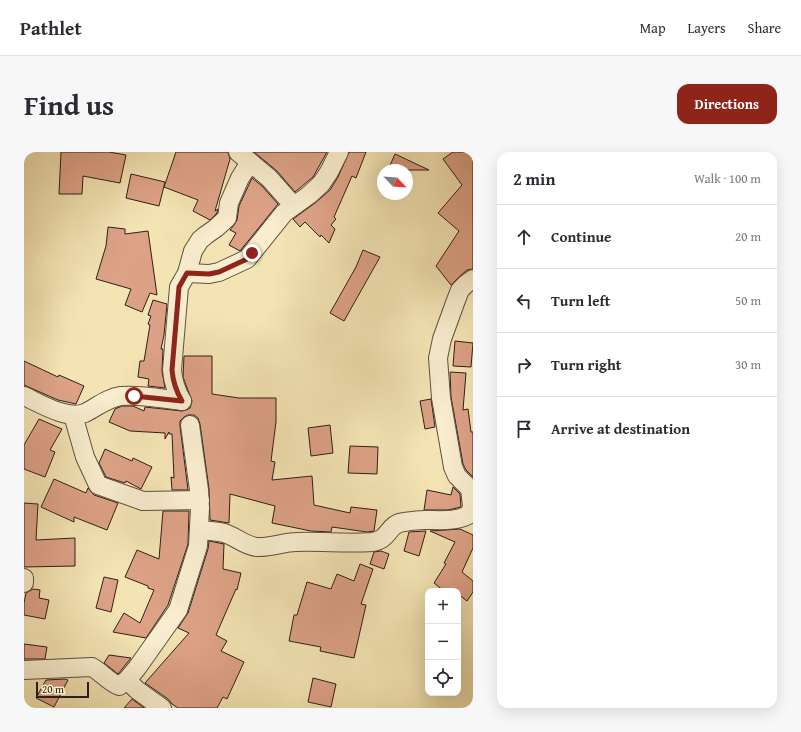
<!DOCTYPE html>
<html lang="en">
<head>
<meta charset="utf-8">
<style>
  :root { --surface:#fff; --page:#f7f7f7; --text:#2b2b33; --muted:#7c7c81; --line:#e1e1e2; --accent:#8f2418 }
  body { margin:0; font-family:"Gentium Book Plus",serif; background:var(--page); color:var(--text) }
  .controls { position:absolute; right:12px; bottom:12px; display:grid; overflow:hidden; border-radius:8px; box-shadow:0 4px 16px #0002 }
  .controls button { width:36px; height:36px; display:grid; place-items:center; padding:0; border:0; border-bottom:1px solid var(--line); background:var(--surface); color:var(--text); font:20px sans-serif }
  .compass { position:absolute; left:353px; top:12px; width:36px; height:36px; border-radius:50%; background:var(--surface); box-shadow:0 4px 16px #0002; rotate:115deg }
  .scale { position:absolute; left:12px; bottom:10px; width:53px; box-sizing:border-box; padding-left:4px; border:2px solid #2d1f1a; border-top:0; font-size:11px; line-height:14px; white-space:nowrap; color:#2d1f1a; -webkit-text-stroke:3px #f8edce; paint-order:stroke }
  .stop { position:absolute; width:12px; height:12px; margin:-9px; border:3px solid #8f2418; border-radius:50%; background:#fff }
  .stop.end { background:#8f2418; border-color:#fff; box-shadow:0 1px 4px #0008 }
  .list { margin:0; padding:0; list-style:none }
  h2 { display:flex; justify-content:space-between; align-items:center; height:52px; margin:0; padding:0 16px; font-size:17px }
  h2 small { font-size:13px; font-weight:400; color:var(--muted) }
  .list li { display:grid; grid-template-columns:26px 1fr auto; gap:12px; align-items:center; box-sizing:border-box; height:64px; padding:0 16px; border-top:1px solid var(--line) }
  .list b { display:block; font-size:15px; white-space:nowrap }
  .list em { font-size:13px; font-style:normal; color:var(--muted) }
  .icon { flex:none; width:22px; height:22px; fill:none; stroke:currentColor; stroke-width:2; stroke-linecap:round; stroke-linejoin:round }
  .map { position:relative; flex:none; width:449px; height:556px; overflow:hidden; border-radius:12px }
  header { display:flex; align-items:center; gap:24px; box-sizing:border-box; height:56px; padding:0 20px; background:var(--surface); border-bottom:1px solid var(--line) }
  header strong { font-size:19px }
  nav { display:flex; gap:22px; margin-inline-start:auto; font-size:14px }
  .intro { display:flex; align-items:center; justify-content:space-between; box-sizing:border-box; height:96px; padding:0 24px }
  h1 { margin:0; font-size:28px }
  .button { padding:10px 18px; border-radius:12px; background:var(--accent); color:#fff; font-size:14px; font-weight:700 }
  main { display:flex; gap:24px; padding:0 24px }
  aside { flex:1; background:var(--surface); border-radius:12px; box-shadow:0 4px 16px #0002 }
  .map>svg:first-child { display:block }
</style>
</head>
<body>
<header>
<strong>Pathlet</strong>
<nav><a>Map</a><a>Layers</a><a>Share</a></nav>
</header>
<div class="intro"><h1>Find us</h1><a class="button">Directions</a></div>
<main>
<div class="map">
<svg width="449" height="556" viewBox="0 0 449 556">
  <rect width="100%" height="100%" fill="#f4e4b4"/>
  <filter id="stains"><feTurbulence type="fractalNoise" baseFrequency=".005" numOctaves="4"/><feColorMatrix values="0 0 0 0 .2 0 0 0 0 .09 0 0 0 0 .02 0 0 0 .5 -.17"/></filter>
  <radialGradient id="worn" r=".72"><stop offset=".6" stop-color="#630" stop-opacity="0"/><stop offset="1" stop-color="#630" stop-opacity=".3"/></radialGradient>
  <g fill="#dda286" stroke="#2d1f1a">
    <polygon points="37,0 85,0 102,3 96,31 59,24 58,42 35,42"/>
    <polygon points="152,0 204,0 206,7 191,59 194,57 193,61 186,68 169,59 174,48 140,35"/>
    <polygon points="230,0 303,0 289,25 271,40 253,19"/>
    <polygon points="325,0 342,0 332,26 328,24 310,65 312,67 307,73 311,77 305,91 297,83 296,85 281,70 276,75 269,67 291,51 306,38 314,25"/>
    <polygon points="429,0 449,0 449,117 443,118 436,124 427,133 412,114 435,79 414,61 438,33 419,7"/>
    <polygon points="371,2 405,18 364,18"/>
    <polygon points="107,22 141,30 135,54 102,46"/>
    <polygon points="228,26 238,34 254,52 216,99 205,93 212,81 206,78 210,73 213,68 215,54"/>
    <polygon points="84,75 101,77 101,82 124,79 133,143 126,141 118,160 101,153 107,137 72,127 82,94"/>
    <polygon points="339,98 356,105 320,169 306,161 332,115"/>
    <polygon points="129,148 143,152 140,183 137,197 139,197 138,219 141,236 124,234 125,227 114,225 116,209 120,209 126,173 124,172 127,164 124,163"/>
    <polygon points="431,189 449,191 447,215 429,214"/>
    <polygon points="160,204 188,204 188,242 215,246 252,246 252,270 247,309 251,310 248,328 288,324 290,353 326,361 327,355 353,358 350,379 343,380 308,375 307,380 287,379 248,371 251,354 206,342 205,371 186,368 185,337 176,272 174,266 170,263 164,263 160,265 156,269 156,274 164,338 148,338 147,325 150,326 148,282 145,282 145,280 141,287 141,281 106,279 85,270 91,257 98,254 109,254 120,259 121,255 158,259 162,258 166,256 168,249 159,225"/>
    <polygon points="0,209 34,225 35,223 60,234 52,252 34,248 0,233"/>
    <polygon points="426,220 442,221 439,258 444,257 447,280 449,280 449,325 442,318 439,312 427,245"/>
    <polygon points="407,247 411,275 401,277 396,249"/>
    <polygon points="15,267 38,277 26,298 31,300 21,325 0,317 0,293"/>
    <polygon points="306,273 309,301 287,304 284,276"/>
    <polygon points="326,294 354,295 353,322 324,321"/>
    <polygon points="81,297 108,309 109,306 128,315 117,337 102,329 101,331 82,325 75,311"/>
    <polygon points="30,327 62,341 64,336 70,343 94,351 83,378 50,365 50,370 17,355"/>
    <polygon points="429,335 436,342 437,355 424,358 400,358 403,338 427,343"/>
    <polygon points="0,351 14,352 12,388 51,386 51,414 0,415"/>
    <polygon points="139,359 165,359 164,392 144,453 122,486 89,480 100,461 116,471 130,438 124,436 124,434 101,425 113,398 135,407"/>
    <polygon points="436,377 449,383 449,396 438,420 449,429 449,440 443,449 434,442 434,439 420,439 410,431 422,412 420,411 431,390 406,379"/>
    <polygon points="402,379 395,404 380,399 385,380"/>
    <polygon points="185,389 200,392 199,417 217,421 213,438 212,437 192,483 203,489 197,499 220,510 203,547 199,545 193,556 154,556 148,552 144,547 121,531 165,481 154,476 164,461 184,397"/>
    <polygon points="357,399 365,402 360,417 346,412 350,400"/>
    <polygon points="336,412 349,417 337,452 342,453 330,506 296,499 297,495 265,489 270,463 273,463 283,430 307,437 313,422 330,429"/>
    <polygon points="80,425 94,428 87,460 72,456"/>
    <polygon points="9,437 16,438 15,446 25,448 21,467 0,463 0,451 2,441"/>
    <polygon points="0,492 23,495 21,507 0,507"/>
    <polygon points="85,503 107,506 94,522 80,511"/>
    <polygon points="289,526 312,532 307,555 284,550"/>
    <polygon points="41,527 44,528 30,555 12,546 22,528"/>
    <polygon points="108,547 120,556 100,556"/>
  </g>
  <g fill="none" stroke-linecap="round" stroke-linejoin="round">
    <defs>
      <g id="minor">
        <polyline points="214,0 245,26 269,53"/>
        <polyline points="163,121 185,122 195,120 223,107 260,61 285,43 297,32 305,20 315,0"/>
        <path d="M0 244C17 252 43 268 61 261 73 255 83 246 97 244 116 242 139 247 158 249"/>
        <path d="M158 249C152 239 149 230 148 218L155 135 163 121 169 99 176 88 182 83 192 76 203 66 205 51 216 26 226 10"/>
        <polyline points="49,263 61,305 74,333 119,349 176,348"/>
        <path d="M175 378C183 379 192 379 200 381 211 384 221 394 233 395 246 396 260 390 272 390 298 389 323 392 348 390 366 388 363 372 380 370 387 369 394 368 401 368 416 368 433 370 446 362L448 354 446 337 433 324 429 315 417 246 414 206 418 187 431 151 436 138 442 132 449 127"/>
        <polyline points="0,426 0,431"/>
        <path d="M0 518 68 515C78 521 85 530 95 534L103 528"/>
        <polyline points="138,556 113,538 103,528 113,516 154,458 174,394 176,356 175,338 166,273"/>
      </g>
    </defs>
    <use href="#minor" stroke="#5f5040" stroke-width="20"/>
    <use href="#minor" stroke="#f8edce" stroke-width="18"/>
  </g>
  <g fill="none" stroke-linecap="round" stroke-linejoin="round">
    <path stroke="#8f2418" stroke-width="5" d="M110 244 158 249C152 239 149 230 148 218L155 135 163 121 185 122 195 120 223 107 228 101"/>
  </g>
  <rect width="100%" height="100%" filter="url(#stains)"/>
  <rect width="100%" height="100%" fill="url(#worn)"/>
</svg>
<div class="controls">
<button>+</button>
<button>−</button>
<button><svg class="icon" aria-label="locate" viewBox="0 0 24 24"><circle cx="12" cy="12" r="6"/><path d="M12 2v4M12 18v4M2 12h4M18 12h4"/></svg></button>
</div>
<svg class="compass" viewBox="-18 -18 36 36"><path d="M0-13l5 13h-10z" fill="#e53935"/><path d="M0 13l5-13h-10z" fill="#7c7c81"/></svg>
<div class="scale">20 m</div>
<div class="stop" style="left:110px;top:244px"></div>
<div class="stop end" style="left:228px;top:101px"></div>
</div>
<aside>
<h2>2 min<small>Walk · 100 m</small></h2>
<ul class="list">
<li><svg class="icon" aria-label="ahead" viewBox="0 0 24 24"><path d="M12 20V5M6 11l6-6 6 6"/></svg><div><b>Continue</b></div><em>20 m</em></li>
<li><svg class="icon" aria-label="left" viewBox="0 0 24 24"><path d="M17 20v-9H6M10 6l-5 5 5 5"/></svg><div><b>Turn left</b></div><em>50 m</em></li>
<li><svg class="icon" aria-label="right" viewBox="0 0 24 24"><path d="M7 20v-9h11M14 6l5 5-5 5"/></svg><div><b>Turn right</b></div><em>30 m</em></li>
<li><svg class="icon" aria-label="arrive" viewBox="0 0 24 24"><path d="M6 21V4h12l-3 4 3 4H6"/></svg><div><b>Arrive at destination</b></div></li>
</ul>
</aside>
</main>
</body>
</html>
